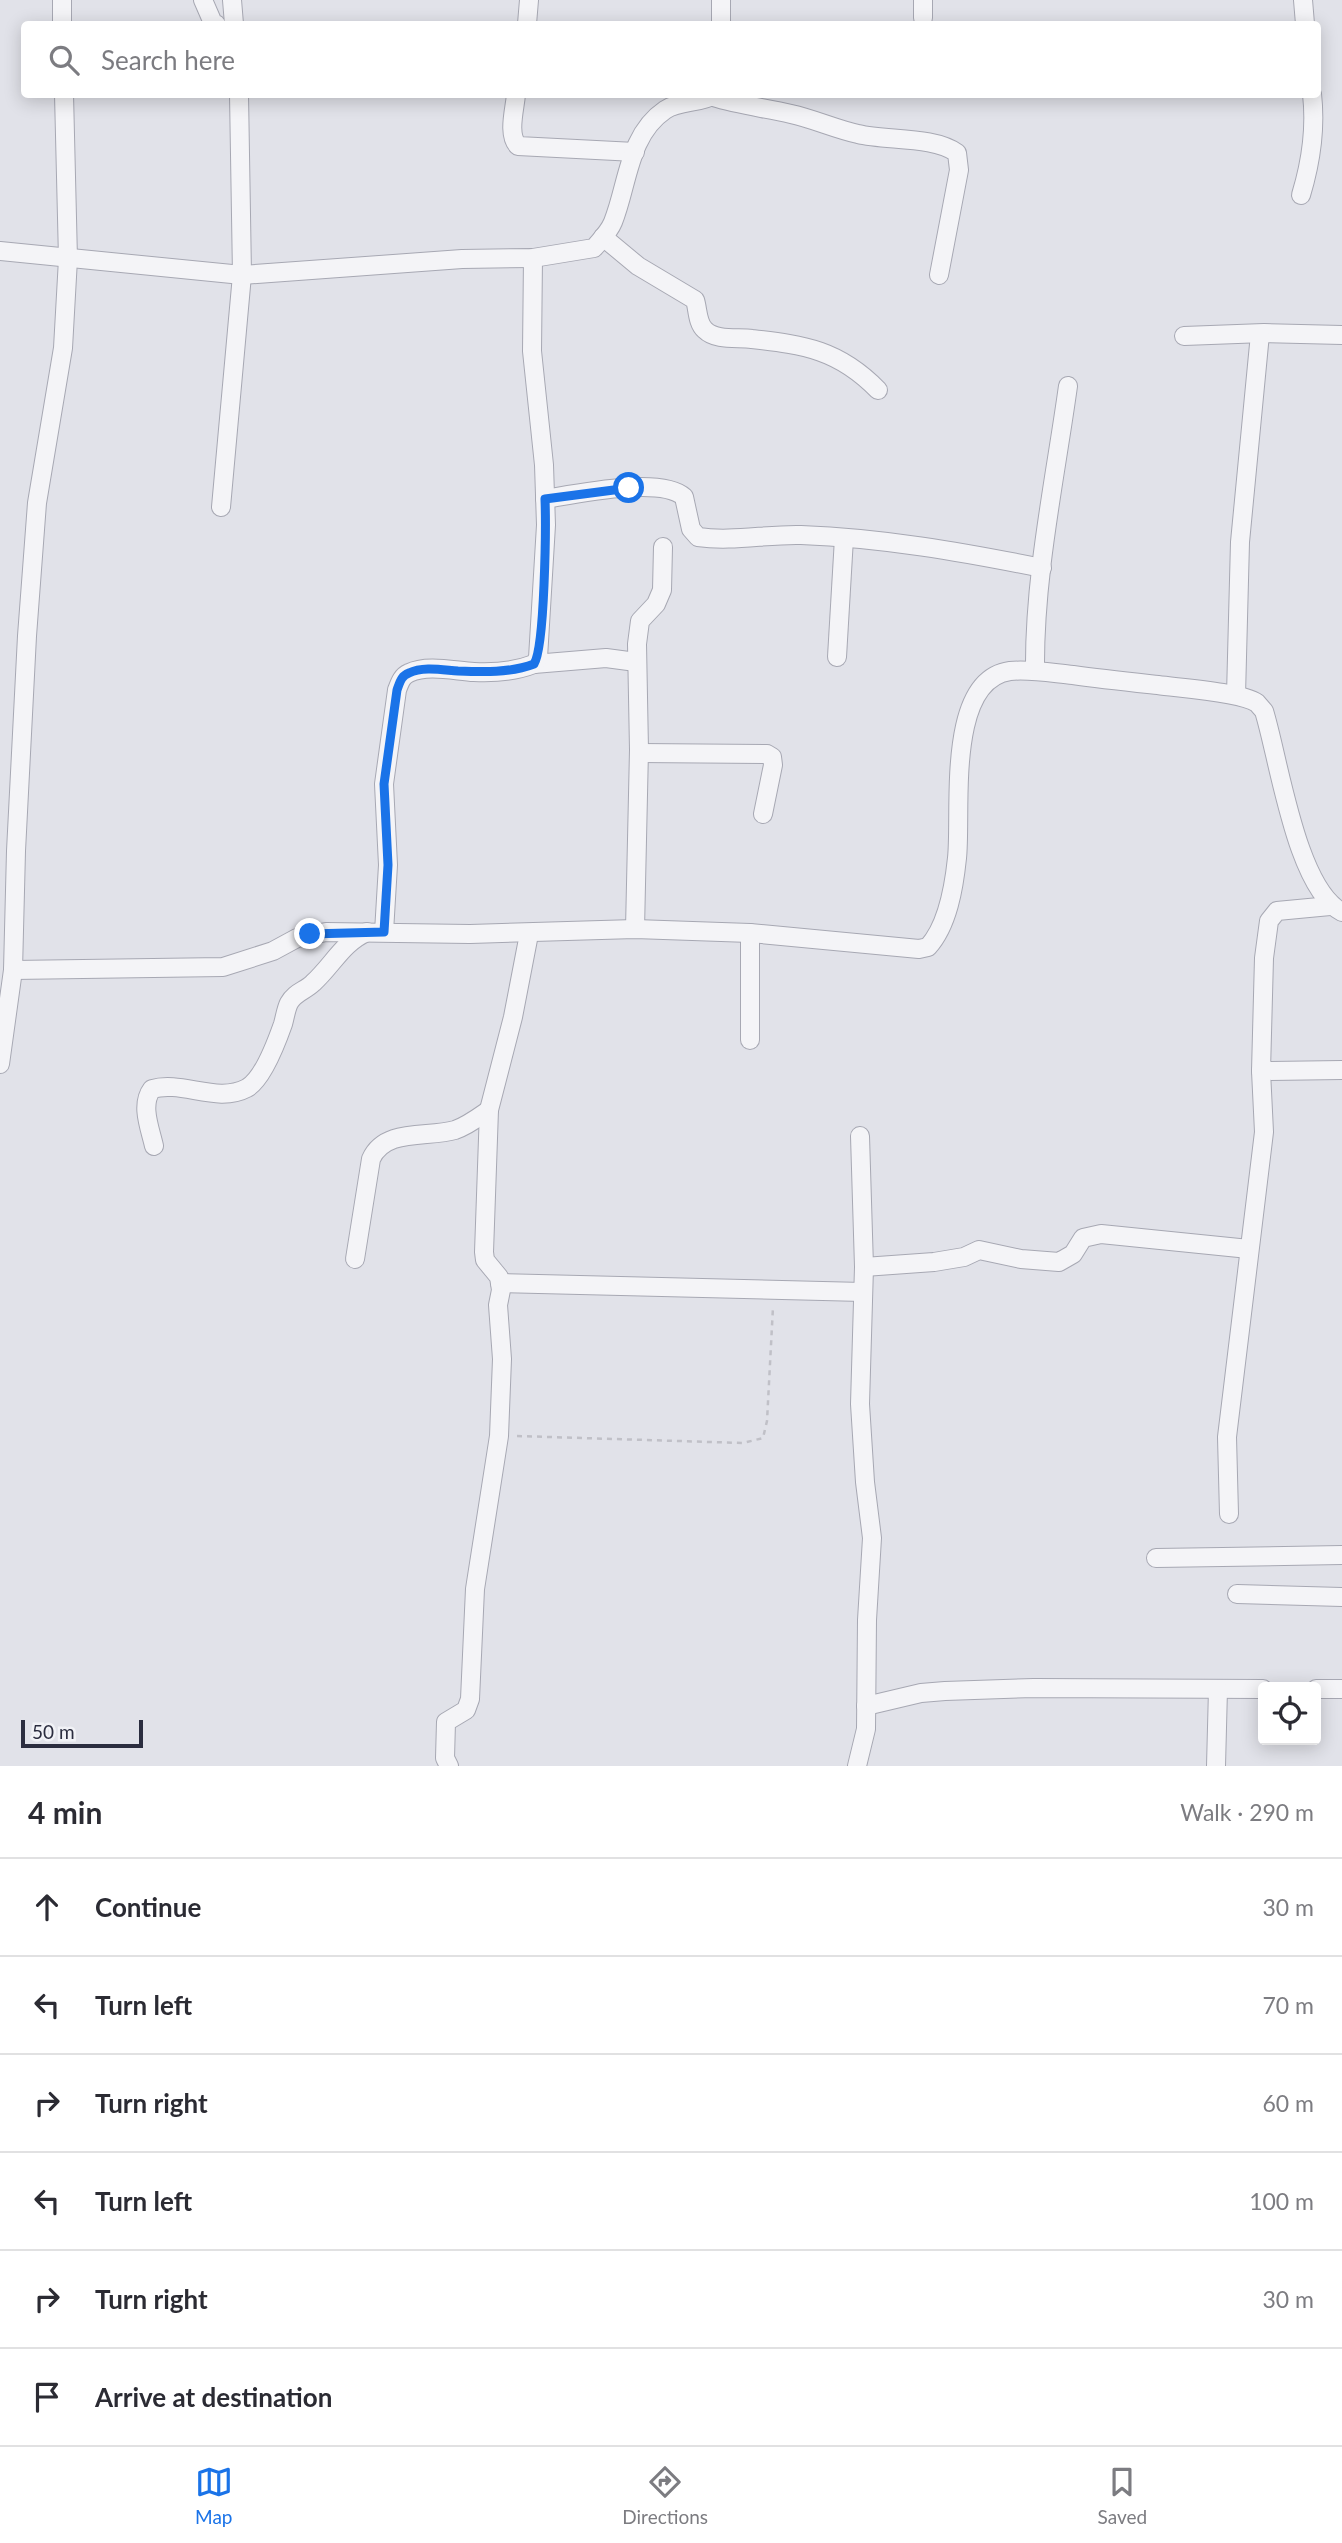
<!DOCTYPE html>
<html lang="en">
<head>
<meta charset="utf-8">
<style>
  :root { --surface:#fff; --page:#f7f7f7; --text:#2b2b33; --muted:#7c7c81; --line:#e1e1e2; --accent:#1a73e8 }
  body { margin:0; font-family:Lato,sans-serif; background:var(--page); color:var(--text) }
  .controls { position:absolute; right:21px; bottom:21px; display:grid; overflow:hidden; border-radius:7px; box-shadow:0 4px 18px #0003 }
  .controls button { width:63px; height:63px; display:grid; place-items:center; padding:0; border:0; border-bottom:2px solid var(--line); background:var(--surface); color:var(--text); font:35px sans-serif }
  .scale { position:absolute; left:21px; bottom:18px; width:122px; box-sizing:border-box; padding-left:7px; border:4px solid #2b2d3f; border-top:0; font-size:19px; line-height:24px; white-space:nowrap; color:#2b2d3f; -webkit-text-stroke:5px #f1f2f6; paint-order:stroke }
  .stop { position:absolute; width:21px; height:21px; margin:-16px; border:5px solid #1a73e8; border-radius:50%; background:#fff }
  .stop.end { background:#1a73e8; border-color:#fff; box-shadow:0 2px 7px #0008 }
  .list { margin:0; padding:0; list-style:none }
  h2 { display:flex; justify-content:space-between; align-items:center; height:91px; margin:0; padding:0 28px; font-size:30px }
  h2 small { font-size:23px; font-weight:400; color:var(--muted) }
  .list li { display:grid; grid-template-columns:46px 1fr auto; gap:21px; align-items:center; box-sizing:border-box; height:98px; padding:0 28px; border-top:2px solid var(--line) }
  .list b { display:block; font-size:26px; white-space:nowrap }
  .list em { font-size:23px; font-style:normal; color:var(--muted) }
  .icon { flex:none; width:38px; height:38px; fill:none; stroke:currentColor; stroke-width:2; stroke-linecap:round; stroke-linejoin:round }
  .map { position:relative; flex:none; width:1342px; height:1766px; overflow:hidden }
  .search { position:absolute; background:var(--surface); box-shadow:0 4px 18px #0003; left:21px; right:21px; top:21px; height:77px; display:flex; align-items:center; gap:18px; box-sizing:border-box; padding:0 24px; border-radius:7px; color:var(--muted); font-size:26px }
  .sheet { height:679px; background:var(--surface) }
  nav { display:flex; justify-content:space-around; align-items:center; box-sizing:border-box; height:98px; border-top:2px solid var(--line); background:var(--surface); font-size:19px; color:var(--muted) }
  nav a { display:grid; justify-items:center; gap:4px }
  nav .on { color:var(--accent) }
  .map>svg:first-child { display:block }
</style>
</head>
<body>
<div class="map">
<svg width="1342" height="1766" viewBox="0 0 1342 1766">
  <rect width="100%" height="100%" fill="#e1e2e9"/>
  <g fill="none" stroke-linecap="round" stroke-linejoin="round">
    <defs>
      <g id="street">
        <polyline points="62,0 62,24"/>
        <polyline points="203,0 213,23 216,24"/>
        <polyline points="232,0 234,24"/>
        <polyline points="721,0 721,24"/>
        <polyline points="1303,0 1305,24"/>
        <polyline points="923,18 923,0"/>
        <polyline points="527,24 529,0"/>
        <path d="M516 94C515 109 507 134 518 146L635 152"/>
        <path d="M713 97C739 105 765 108 791 114 814 119 835 129 858 134 886 141 934 136 957 153L959 170 939 275"/>
        <path d="M1301 195C1311 162 1316 129 1312 94"/>
        <path d="M603 237 638 266 695 300C698 309 697 323 705 330 716 341 738 337 752 339 805 345 839 350 878 390"/>
        <path d="M0 251 242 275 462 259 533 258 594 248C600 241 609 232 613 222 628 185 628 135 665 110 680 100 700 104 716 94"/>
        <polyline points="1184,336 1264,333 1342,335"/>
        <path d="M545 499C576 494 661 476 684 497L691 529 698 537C732 542 767 534 801 535 883 538 962 552 1042 568"/>
        <polyline points="221,507 242,275 239,94"/>
        <polyline points="837,657 844,538"/>
        <polyline points="534,664 606,658 636,662"/>
        <path d="M1035 671C1034 576 1055 480 1068 386"/>
        <polyline points="1236,695 1240,542 1260,334"/>
        <polyline points="639,753 767,754 772,757 773,765 763,814"/>
        <polyline points="635,929 639,750 637,644 640,621 656,604 662,590 663,547"/>
        <path d="M384 932 388 865 384 784 397 690C400 682 402 676 409 673 427 664 455 671 474 672 494 673 516 671 534 664L538 658 546 525 544 465 532 351 533 258"/>
        <polyline points="750,933 750,1040"/>
        <path d="M13 970 223 967 273 951 297 938 326 932 470 934 635 929 750 933 919 949 928 947C948 925 954 887 957 858 962 813 945 680 1010 671 1031 669 1052 673 1073 675 1101 679 1130 682 1158 685 1179 688 1241 692 1257 703 1257 703 1263 710 1264 711 1279 759 1296 888 1342 912"/>
        <polyline points="0,1064 13,970 16,851 27,636 37,503 63,348 68,259 64,94"/>
        <polyline points="1261,1071 1342,1070"/>
        <path d="M154 1146C150 1128 140 1105 152 1089 182 1080 217 1104 247 1088 263 1079 277 1041 283 1024 285 1017 286 1009 289 1003 295 992 305 991 313 983 333 965 342 943 367 932"/>
        <path d="M355 1259 371 1159C385 1128 427 1138 455 1130 467 1126 479 1117 489 1110"/>
        <polyline points="864,1267 934,1262 964,1257 979,1250 1021,1259 1059,1262 1073,1254 1083,1238 1101,1234 1249,1249"/>
        <polyline points="500,1283 863,1292"/>
        <polyline points="1229,1514 1227,1437 1264,1132 1261,1071 1264,958 1269,921 1277,911 1330,906"/>
        <polyline points="1156,1558 1342,1555"/>
        <polyline points="1237,1594 1342,1597"/>
        <polyline points="1316,1689 1342,1689"/>
        <polyline points="866,1706 921,1693 945,1691 1034,1688 1263,1689"/>
        <polyline points="449,1766 445,1758 446,1722 466,1710 470,1699 475,1589 499,1436 502,1359 498,1305 501,1290 499,1277 485,1260 484,1252 489,1110 513,1017 529,934"/>
        <polyline points="857,1766 866,1729 867,1620 872,1538 865,1482 860,1404 864,1267 860,1136"/>
        <polyline points="1216,1766 1218,1689"/>
      </g>
    </defs>
    <use href="#street" stroke="#a7a8b3" stroke-width="20"/>
    <polyline stroke="#c0c0c7" stroke-width="2.5" stroke-dasharray="5 5" stroke-linecap="butt" points="517,1436 743,1443 763,1438 767,1421 773,1307"/>
    <use href="#street" stroke="#f4f4f7" stroke-width="18"/>
  </g>
  <g fill="none" stroke-linecap="round" stroke-linejoin="round">
    <path stroke="#1a73e8" stroke-width="9" d="M310 934 384 932 388 865 384 784 397 690C400 682 401 676 409 673 423 666 443 670 458 671 483 672 510 673 534 664 545 647 546 525 545 499L629 488"/>
  </g>
</svg>
<div class="controls">
<button><svg class="icon" aria-label="locate" viewBox="0 0 24 24"><circle cx="12" cy="12" r="6"/><path d="M12 2v4M12 18v4M2 12h4M18 12h4"/></svg></button>
</div>
<div class="scale">50 m</div>
<div class="stop" style="left:629px;top:488px"></div>
<div class="stop end" style="left:310px;top:934px"></div>
<div class="search"><svg class="icon" aria-label="search" viewBox="0 0 24 24"><circle cx="10" cy="10" r="6"/><path d="M15 15l6 6"/></svg>Search here</div>
</div>
<section class="sheet">
<h2>4 min<small>Walk · 290 m</small></h2>
<ul class="list">
<li><svg class="icon" aria-label="ahead" viewBox="0 0 24 24"><path d="M12 20V5M6 11l6-6 6 6"/></svg><div><b>Continue</b></div><em>30 m</em></li>
<li><svg class="icon" aria-label="left" viewBox="0 0 24 24"><path d="M17 20v-9H6M10 6l-5 5 5 5"/></svg><div><b>Turn left</b></div><em>70 m</em></li>
<li><svg class="icon" aria-label="right" viewBox="0 0 24 24"><path d="M7 20v-9h11M14 6l5 5-5 5"/></svg><div><b>Turn right</b></div><em>60 m</em></li>
<li><svg class="icon" aria-label="left" viewBox="0 0 24 24"><path d="M17 20v-9H6M10 6l-5 5 5 5"/></svg><div><b>Turn left</b></div><em>100 m</em></li>
<li><svg class="icon" aria-label="right" viewBox="0 0 24 24"><path d="M7 20v-9h11M14 6l5 5-5 5"/></svg><div><b>Turn right</b></div><em>30 m</em></li>
<li><svg class="icon" aria-label="arrive" viewBox="0 0 24 24"><path d="M6 21V4h12l-3 4 3 4H6"/></svg><div><b>Arrive at destination</b></div></li>
</ul>
</section>
<nav>
<a class="on"><svg class="icon" aria-label="map" viewBox="0 0 24 24"><path d="M3 6l6-2 6 2 6-2v14l-6 2-6-2-6 2zM9 4v14M15 6v14"/></svg>Map</a>
<a><svg class="icon" aria-label="directions" viewBox="0 0 24 24"><path d="M12 3l9 9-9 9-9-9zM9 14v-3h6M13 9l2 2-2 2"/></svg>Directions</a>
<a><svg class="icon" aria-label="saved" viewBox="0 0 24 24"><path d="M7 4h10v16l-5-4-5 4z"/></svg>Saved</a>
</nav>
</body>
</html>
